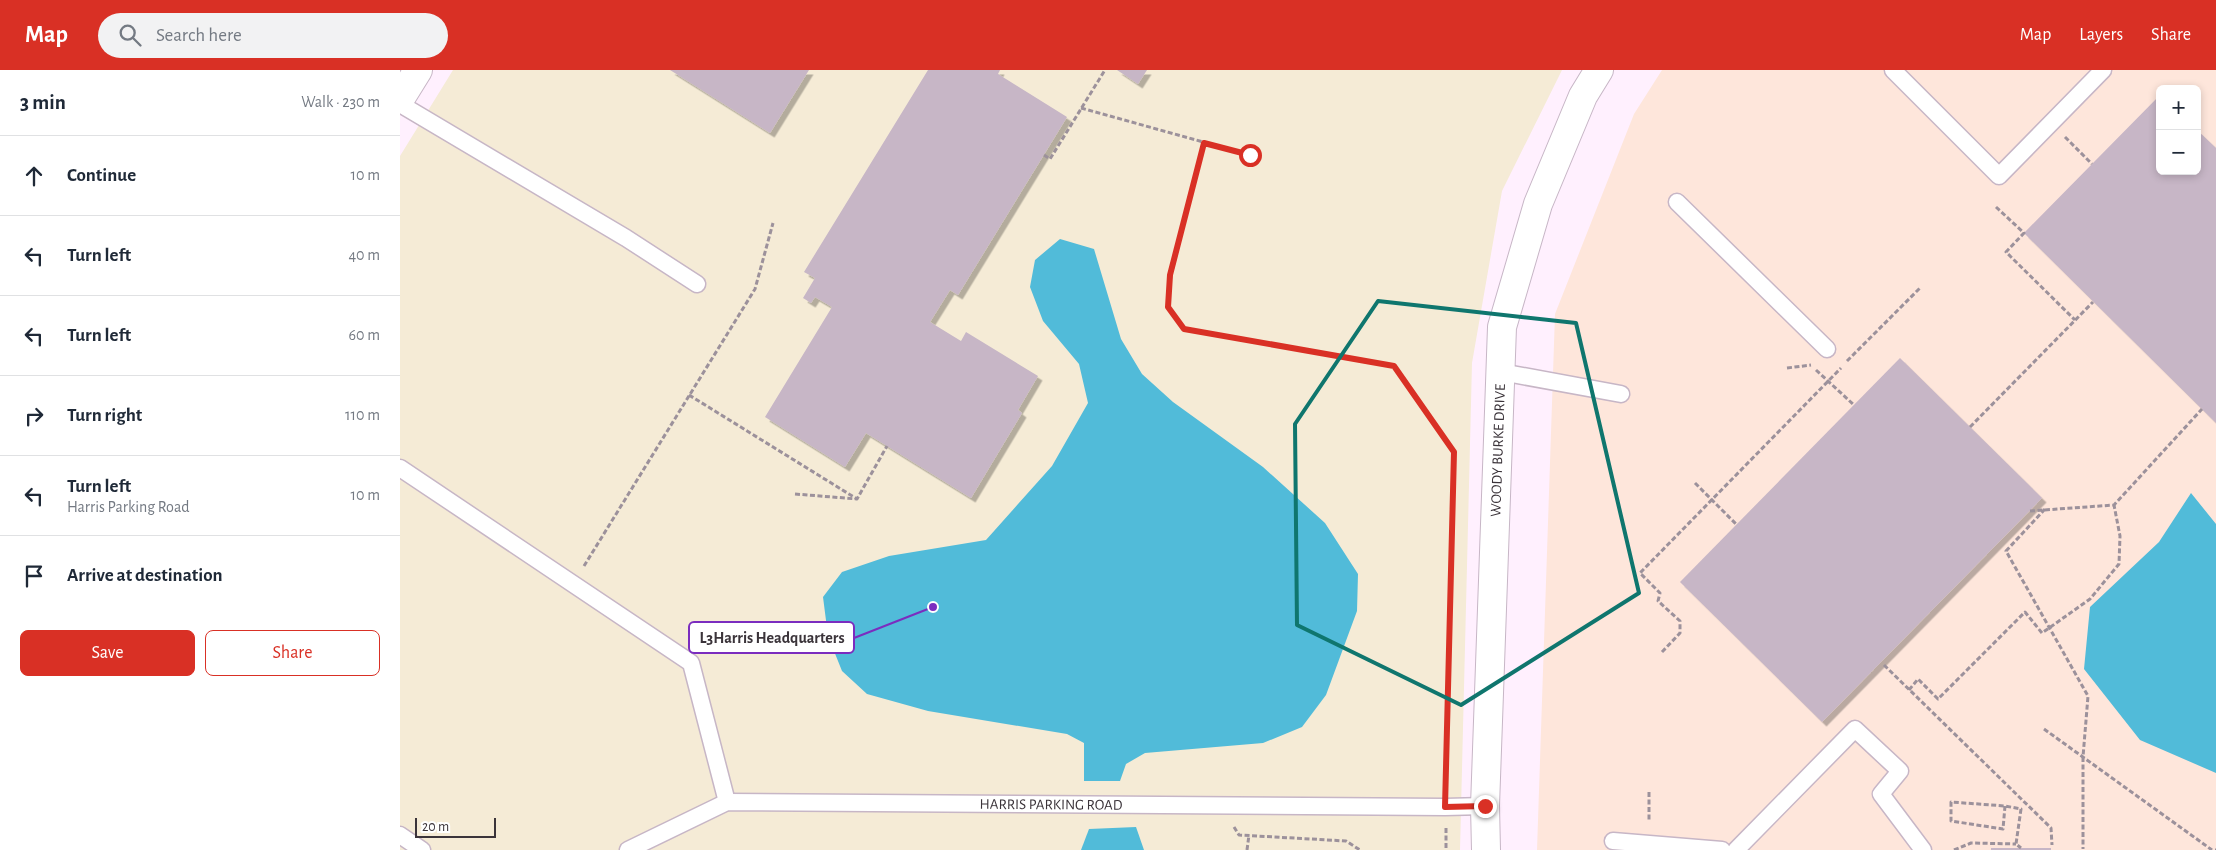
<!DOCTYPE html>
<html lang="en">
<head>
<meta charset="utf-8">
<style>
  :root { --surface:#fff; --page:#f2f2f3; --text:#1f2937; --muted:#747a83; --line:#e0e1e3; --accent:#d93025 }
  body { margin:0; font-family:"Alegreya Sans",sans-serif; background:var(--page); color:var(--text) }
  .controls { position:absolute; right:15px; top:15px; display:grid; overflow:hidden; border-radius:8px; box-shadow:0 2px 8px #0003 }
  .controls button { width:45px; height:45px; display:grid; place-items:center; padding:0; border:0; border-bottom:1px solid var(--line); background:var(--surface); color:var(--text); font:25px sans-serif }
  .scale { position:absolute; left:15px; bottom:12px; width:81px; box-sizing:border-box; padding-left:5px; border:2px solid #3b343a; border-top:0; font-size:14px; line-height:18px; white-space:nowrap; color:#3b343a; -webkit-text-stroke:4px #fff; paint-order:stroke }
  .stop { position:absolute; width:15px; height:15px; margin:-11px; border:4px solid #d93025; border-radius:50%; background:#fff }
  .stop.end { background:#d93025; border-color:#fff; box-shadow:0 1px 5px #0008 }
  .list { margin:0; padding:0; list-style:none }
  h2 { display:flex; justify-content:space-between; align-items:center; height:65px; margin:0; padding:0 20px; font-size:21px }
  h2 small { font-size:16px; font-weight:400; color:var(--muted) }
  .list li { display:grid; grid-template-columns:32px 1fr auto; gap:15px; align-items:center; box-sizing:border-box; height:80px; padding:0 20px; border-top:1px solid var(--line) }
  .list b { display:block; font-size:19px; white-space:nowrap }
  .list p { margin:0; font-size:16px; white-space:nowrap; color:var(--muted) }
  .list em { font-size:16px; font-style:normal; color:var(--muted) }
  .actions { display:flex; gap:10px; padding:15px 20px }
  .actions a { flex:1; padding:11px 0; border:1px solid var(--accent); border-radius:8px; text-align:center; font-size:18px; color:var(--accent) }
  .actions .main { background:var(--accent); color:#fff }
  .icon { flex:none; width:28px; height:28px; fill:none; stroke:currentColor; stroke-width:2; stroke-linecap:round; stroke-linejoin:round }
  .map { position:relative; flex:none; width:1816px; height:780px; overflow:hidden }
  header { display:flex; align-items:center; gap:30px; box-sizing:border-box; height:70px; padding:0 25px; background:var(--accent); color:#fff }
  header strong { font-size:24px }
  nav { display:flex; gap:28px; margin-inline-start:auto; font-size:18px }
  .search { width:350px; height:45px; background:var(--page); display:flex; align-items:center; gap:12px; box-sizing:border-box; padding:0 18px; border-radius:28px; color:var(--muted); font-size:19px }
  main { display:flex }
  aside { flex:1; background:var(--surface) }
  .map>svg:first-child { display:block }
</style>
</head>
<body>
<header>
<strong>Map</strong>
<div class="search"><svg class="icon" aria-label="search" viewBox="0 0 24 24"><circle cx="10" cy="10" r="6"/><path d="M15 15l6 6"/></svg>Search here</div>
<nav><a>Map</a><a>Layers</a><a>Share</a></nav>
</header>
<main>
<aside>
<h2>3 min<small>Walk · 230 m</small></h2>
<ul class="list">
<li><svg class="icon" aria-label="ahead" viewBox="0 0 24 24"><path d="M12 20V5M6 11l6-6 6 6"/></svg><div><b>Continue</b></div><em>10 m</em></li>
<li><svg class="icon" aria-label="left" viewBox="0 0 24 24"><path d="M17 20v-9H6M10 6l-5 5 5 5"/></svg><div><b>Turn left</b></div><em>40 m</em></li>
<li><svg class="icon" aria-label="left" viewBox="0 0 24 24"><path d="M17 20v-9H6M10 6l-5 5 5 5"/></svg><div><b>Turn left</b></div><em>60 m</em></li>
<li><svg class="icon" aria-label="right" viewBox="0 0 24 24"><path d="M7 20v-9h11M14 6l5 5-5 5"/></svg><div><b>Turn right</b></div><em>110 m</em></li>
<li><svg class="icon" aria-label="left" viewBox="0 0 24 24"><path d="M17 20v-9H6M10 6l-5 5 5 5"/></svg><div><b>Turn left</b><p>Harris Parking Road</p></div><em>10 m</em></li>
<li><svg class="icon" aria-label="arrive" viewBox="0 0 24 24"><path d="M6 21V4h12l-3 4 3 4H6"/></svg><div><b>Arrive at destination</b></div></li>
</ul>
<div class="actions"><a class="main">Save</a><a>Share</a></div>
</aside>
<div class="map">
<svg width="1816" height="780" viewBox="0 0 1816 780">
  <defs>
    <filter id="shadow"><feDropShadow dx="4.5" dy="4.5" stdDeviation="0" flood-color="#0004"/></filter>
  </defs>
  <rect width="100%" height="100%" fill="#fff0fe"/>
  <polygon fill="#f5ebd6" points="53,0 1162,0 1102,121 1072,293 1060,780 0,780 0,86"/>
  <path fill="#fee6db" fill-rule="evenodd" d="M1262 0H1816V780H1137L1155 244 1234 44ZM1760 19H1797V101H1760Z"/>
  <g fill="#51bbd9">
    <polygon points="660,169 694,179 721,269 742,304 773,332 863,397 925,453 958,504 957,541 926,625 902,657 863,673 745,683 726,694 720,711 684,711 684,673 667,664 528,641 467,624 442,601 428,566 423,527 442,502 489,486 586,470 652,396 688,333 679,294 643,251 630,217 635,190"/>
    <polygon points="1791,423 1816,454 1816,703 1740,670 1684,599 1690,537 1759,472"/>
    <polygon points="736,757 744,780 681,780 689,759"/>
  </g>
  <g fill="#c7b6c6" filter="url(#shadow)">
    <polygon points="270,0 409,0 370,63"/>
    <polygon points="528,0 600,0 598,4 667,47 558,225 550,220 530,252 561,271 566,262 638,306 618,340 622,343 571,428 466,363 445,397 365,347 432,237 415,227 411,233 403,228 415,208 404,202"/>
    <polygon points="717,0 747,0 738,14"/>
    <polygon points="1760,25 1760,101 1797,101 1797,60 1816,78 1816,353 1624,163"/>
    <polygon points="1500,288 1642,428 1422,652 1280,512"/>
    <rect x="1591" y="778" width="60" height="2"/>
  </g>
  <g fill="none" stroke-linecap="round" stroke-linejoin="round">
    <defs>
      <g id="lane">
        <polyline points="1493,0 1599,106 1703,0"/>
        <polyline points="0,34 226,168 297,214"/>
        <polyline points="1277,132 1427,279"/>
        <polyline points="1101,302 1221,324"/>
        <polyline points="0,398 291,593 327,732"/>
        <polyline points="0,765 22,780"/>
        <polyline points="1213,771 1322,780"/>
        <path id="s1" d="M228 780 327 732 1045 737 1085 736"/>
        <polyline points="1336,780 1455,659 1500,701 1481,724 1523,780"/>
      </g>
      <polyline id="street" points="0,29 18,0"/>
      <g id="secondary">
        <path id="s2" d="M1086 780 1085 736 1102 257 1138 134 1183 26 1199 0"/>
      </g>
    </defs>
    <use href="#lane" stroke="#c7b6c6" stroke-width="19"/>
    <use href="#street" stroke="#c7b6c6" stroke-width="30"/>
    <use href="#secondary" stroke="#c7b6c6" stroke-width="30"/>
    <g stroke="#9c919b" stroke-width="3" stroke-dasharray="5 2.5" stroke-linecap="butt">
      <polyline points="681,38 850,85"/>
      <polyline points="1665,67 1692,94"/>
      <polyline points="804,73 771,205 768,237 784,259 994,296 1054,382 1045,717"/>
      <polyline points="644,85 650,89 705,0"/>
      <polyline points="1596,137 1624,163 1606,182 1675,250"/>
      <polyline points="1447,291 1520,218"/>
      <polyline points="1387,298 1411,295"/>
      <polyline points="1416,300 1454,335"/>
      <polyline points="289,325 457,429"/>
      <polyline points="1570,357 1693,232"/>
      <polyline points="1295,413 1336,454"/>
      <polyline points="395,424 457,429 487,376"/>
      <polyline points="1645,439 1606,481 1688,626 1683,687 1683,779"/>
      <polyline points="1630,441 1714,435 1802,339"/>
      <polyline points="184,496 355,219 373,153"/>
      <polyline points="1262,582 1280,563 1280,551 1258,531 1260,523 1240,503 1441,298"/>
      <polyline points="1484,595 1651,758 1652,775"/>
      <polyline points="1509,620 1518,609 1538,629 1625,542 1642,563 1690,529 1719,494 1720,466 1714,435"/>
      <polyline points="1644,659 1812,780"/>
      <polyline points="1249,722 1249,752"/>
      <polyline points="1605,736 1603,759 1551,751 1551,732 1605,736 1621,739 1616,774 1621,778"/>
      <polyline points="834,757 839,765 946,771 960,780"/>
      <polyline points="1046,758 1046,780"/>
      <polyline points="847,780 849,765"/>
      <polyline points="1554,780 1571,773 1616,774"/>
      <polyline points="1815,780 1816,780"/>
    </g>
    <use href="#lane" stroke="#fff" stroke-width="16"/>
    <use href="#street" stroke="#fff" stroke-width="28"/>
    <use href="#secondary" stroke="#fff" stroke-width="28"/>
  </g>
  <g fill="none" stroke-linecap="round" stroke-linejoin="round">
    <polyline stroke="#d93025" stroke-width="6" points="850,85 804,73 770,205 768,237 784,259 994,296 1054,382 1045,737 1085,736"/>
  </g>
  <path fill="none" stroke="#0f766e" stroke-width="4" stroke-linejoin="round" d="M978 231 1176 253 1239 523 1061 635 897 555 895 354Z"/>
  <g text-anchor="middle" dominant-baseline="central" stroke-width="4" stroke-linejoin="round" paint-order="stroke">
    <g font-size="15" fill="#3b343a" stroke="#fff">
      <text stroke="none"><textPath href="#s2" startOffset="400">WOODY BURKE DRIVE</textPath></text>
      <text stroke="none"><textPath href="#s1" startOffset="434">HARRIS PARKING ROAD</textPath></text>
    </g>
  </g>
  <path fill="none" stroke="#7b2cbf" stroke-width="2" d="M533 537L454 568"/>
  <circle fill="#7b2cbf" stroke="#fff" stroke-width="2" cx="533" cy="537" r="5"/>
  <rect fill="#fff" stroke="#7b2cbf" stroke-width="2" x="289" y="552" width="165" height="31" rx="5"/>
  <g font-size="16" text-anchor="middle" font-weight="bold" fill="#3b343a">
    <text x="372" y="573">L3Harris Headquarters</text>
  </g>
</svg>
<div class="controls">
<button>+</button>
<button>−</button>
</div>
<div class="scale">20 m</div>
<div class="stop" style="left:850px;top:85px"></div>
<div class="stop end" style="left:1085px;top:736px"></div>
</div>
</main>
</body>
</html>
